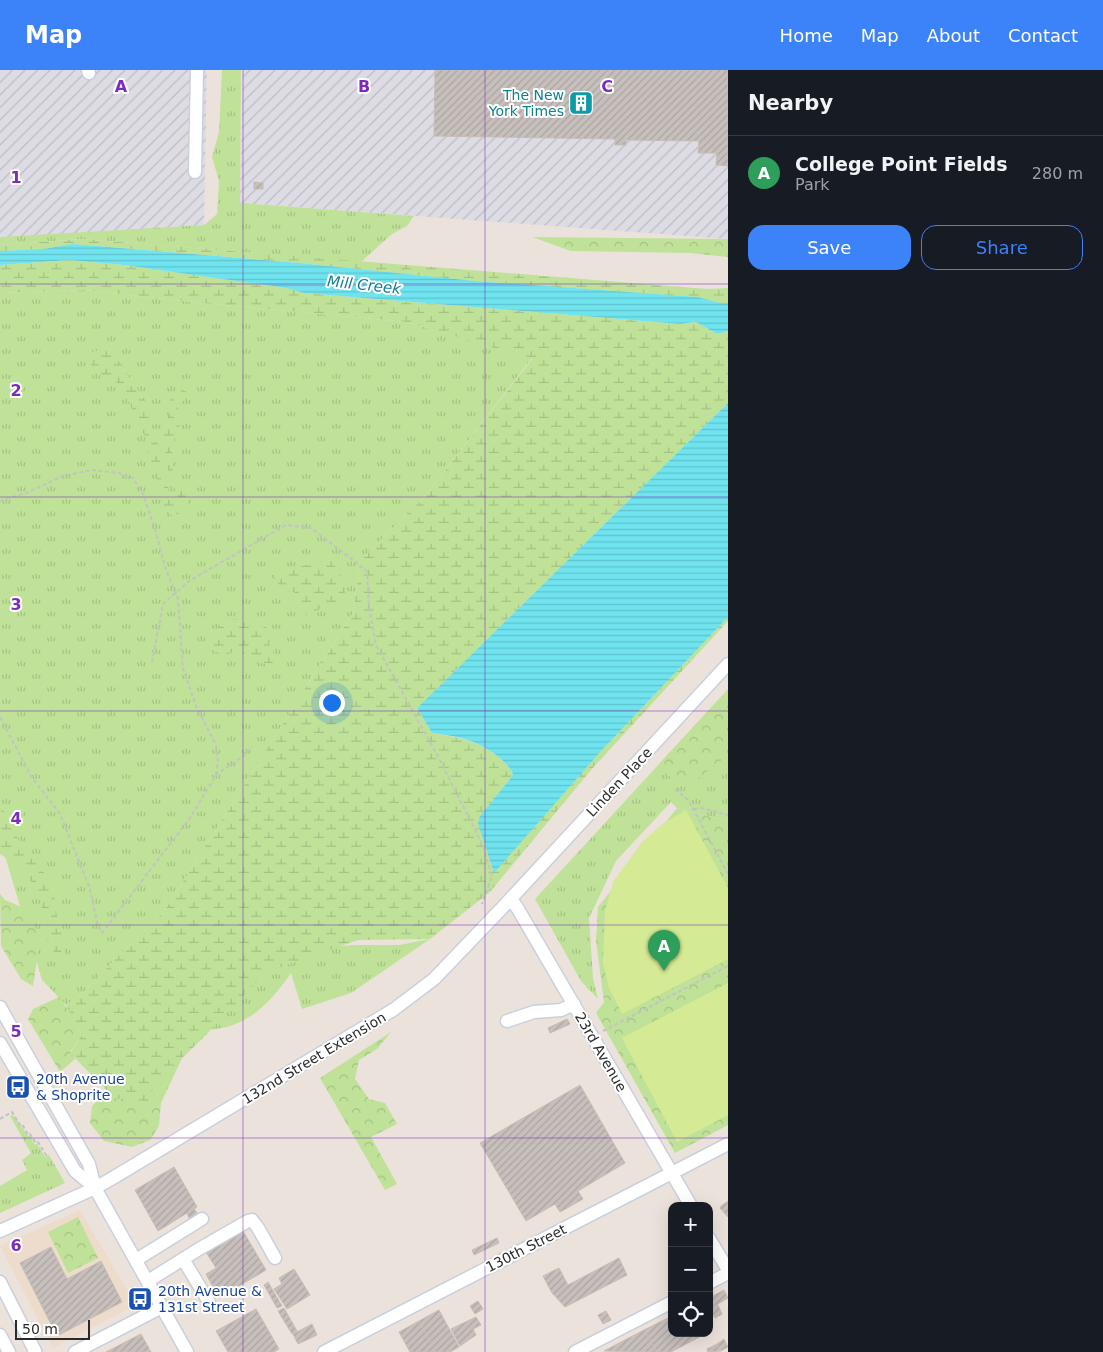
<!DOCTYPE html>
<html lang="en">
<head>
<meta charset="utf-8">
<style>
  :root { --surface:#171b24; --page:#242831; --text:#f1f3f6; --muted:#9ea1a6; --line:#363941; --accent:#3c82f8 }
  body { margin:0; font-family:"DejaVu Sans",sans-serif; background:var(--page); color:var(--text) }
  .controls { position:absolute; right:15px; bottom:15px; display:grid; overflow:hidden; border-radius:10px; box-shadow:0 5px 20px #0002 }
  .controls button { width:45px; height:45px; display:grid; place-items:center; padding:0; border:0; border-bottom:1px solid var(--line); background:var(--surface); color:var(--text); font:25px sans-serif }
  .scale { position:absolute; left:15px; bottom:12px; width:75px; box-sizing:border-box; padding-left:5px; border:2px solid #2a2a2a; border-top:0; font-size:14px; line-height:18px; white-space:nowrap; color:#2a2a2a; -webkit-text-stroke:4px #fff; paint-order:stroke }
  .you { position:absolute; left:331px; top:632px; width:18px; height:18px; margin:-12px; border:4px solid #fff; border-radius:50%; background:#1a73e8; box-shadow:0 0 0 8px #1a73e833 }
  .badge { display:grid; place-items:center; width:32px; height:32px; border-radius:50%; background:var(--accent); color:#fff; font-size:16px; font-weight:700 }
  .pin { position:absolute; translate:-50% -41px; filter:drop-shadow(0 1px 2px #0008) }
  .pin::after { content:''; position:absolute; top:26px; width:18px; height:15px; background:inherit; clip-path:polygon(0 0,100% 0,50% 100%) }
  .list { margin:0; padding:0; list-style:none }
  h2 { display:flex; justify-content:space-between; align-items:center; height:65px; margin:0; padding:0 20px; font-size:21px }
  h2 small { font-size:16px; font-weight:400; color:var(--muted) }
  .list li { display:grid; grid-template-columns:32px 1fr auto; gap:15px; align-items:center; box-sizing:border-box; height:75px; padding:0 20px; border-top:1px solid var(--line) }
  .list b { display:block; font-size:19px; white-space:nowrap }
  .list p { margin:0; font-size:16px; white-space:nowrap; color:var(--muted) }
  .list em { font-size:16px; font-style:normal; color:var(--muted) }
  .actions { display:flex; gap:10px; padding:15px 20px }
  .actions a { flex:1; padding:11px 0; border:1px solid var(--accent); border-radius:15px; text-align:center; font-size:18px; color:var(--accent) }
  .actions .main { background:var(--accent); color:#fff }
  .icon { flex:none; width:28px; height:28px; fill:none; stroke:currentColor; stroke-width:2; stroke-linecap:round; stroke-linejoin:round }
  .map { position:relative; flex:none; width:728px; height:1282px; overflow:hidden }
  header { display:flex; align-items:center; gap:30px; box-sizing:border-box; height:70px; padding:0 25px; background:var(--accent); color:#fff }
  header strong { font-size:24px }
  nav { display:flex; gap:28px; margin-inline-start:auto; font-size:18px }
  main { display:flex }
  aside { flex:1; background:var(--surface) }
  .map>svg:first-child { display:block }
</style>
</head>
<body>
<header>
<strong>Map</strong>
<nav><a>Home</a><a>Map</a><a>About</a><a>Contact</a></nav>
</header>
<main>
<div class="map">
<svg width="728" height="1282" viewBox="0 0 728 1282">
  <defs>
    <pattern id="industrial-furrows" width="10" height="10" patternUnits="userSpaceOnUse" patternTransform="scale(1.25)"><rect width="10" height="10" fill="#dddce4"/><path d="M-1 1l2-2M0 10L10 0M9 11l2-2" fill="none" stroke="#bebdc4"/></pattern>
    <pattern id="grass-tufts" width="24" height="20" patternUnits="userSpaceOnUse" patternTransform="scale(1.25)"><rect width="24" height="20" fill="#bfe298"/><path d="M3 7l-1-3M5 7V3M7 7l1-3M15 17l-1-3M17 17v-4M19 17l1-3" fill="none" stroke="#a4c283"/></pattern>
    <pattern id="forest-crowns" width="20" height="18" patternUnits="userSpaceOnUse" patternTransform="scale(1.25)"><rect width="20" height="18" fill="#bfe298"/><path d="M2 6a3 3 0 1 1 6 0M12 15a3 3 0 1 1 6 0" fill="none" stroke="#a4c283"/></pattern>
    <pattern id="wetland-marsh" width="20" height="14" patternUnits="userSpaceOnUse" patternTransform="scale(1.25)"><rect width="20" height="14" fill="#bfe298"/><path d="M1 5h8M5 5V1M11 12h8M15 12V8" fill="none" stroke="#a4c283"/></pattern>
    <pattern id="water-rules" width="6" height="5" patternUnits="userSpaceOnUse" patternTransform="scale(1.25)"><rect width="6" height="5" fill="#6fe3ee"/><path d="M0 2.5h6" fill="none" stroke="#60c3cc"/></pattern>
    <pattern id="building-hatch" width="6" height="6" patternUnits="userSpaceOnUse" patternTransform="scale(1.25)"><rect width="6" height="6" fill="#c7bfbb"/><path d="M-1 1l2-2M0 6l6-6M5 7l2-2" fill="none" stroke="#aba4a1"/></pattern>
  </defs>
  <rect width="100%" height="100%" fill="#ece2dc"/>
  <g fill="url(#industrial-furrows)">
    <polygon points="0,0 207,0 204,155 0,171"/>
    <polygon points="243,0 728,0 728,169 240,133"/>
  </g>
  <polygon fill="#eddccb" points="80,1140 136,1235 53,1278 0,1176"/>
  <g fill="url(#grass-tufts)">
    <polygon points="222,0 241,0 240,133 414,146 407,156 392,164 361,192 82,169 0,175 0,167 204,155 217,144 219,111 212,87 219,62"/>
    <polygon points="84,220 202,233 406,252 532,288 426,425 360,491 353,543 163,843 121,883 85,921 66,935 42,910 2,776 0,758 0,223"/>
    <polygon points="728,619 728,751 677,738 671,732 616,791 589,848 593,908 598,929 581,911 535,829"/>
    <path d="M430 869 351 923 302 939 291 903C276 925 259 945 233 955 223 959 211 959 201 961L183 986 161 1033 154 1018 163 984 251 908 317 878 354 875H399Z"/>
    <polygon points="13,1045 28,1066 30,1065 35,1075 37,1073 45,1087 49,1085 65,1113 0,1143 0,1116 27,1100 22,1090 31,1083 10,1046"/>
  </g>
  <g fill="url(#forest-crowns)">
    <polygon points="532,167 728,169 728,187 690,183 571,181"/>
    <polygon points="728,620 728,701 723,689 696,710 676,714 659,694"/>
    <polygon points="677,738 728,751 728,1055 675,1083 596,943 604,932 596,871 598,837"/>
    <polygon points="0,824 5,830 24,838 40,869 33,916 21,909 1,876"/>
    <polygon points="59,927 73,946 82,965 70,982 75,989 60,1002 28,949 33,939"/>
    <polygon points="391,962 377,979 359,990 355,1009 369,1029 385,1033 397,1054 371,1067 397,1114 385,1120 320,1008"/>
    <polygon points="154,1018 161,1033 159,1056 150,1070 132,1077 104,1071 90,1053 92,1036 108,1021"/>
    <polygon points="78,1147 98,1188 68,1203 48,1162"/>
  </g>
  <g fill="url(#wetland-marsh)">
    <polygon points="82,169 708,219 728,218 728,233 720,233 697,227 475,211 300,193 74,174 43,179 0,181 0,175"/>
    <path d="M69 190 124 195 288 218 304 223 680 254 696 252 717 264 728 261V333L417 638 432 663C461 668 478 670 501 689 506 694 510 697 513 704L510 709 480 746 494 802 602 680 728 547V551L591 700 490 822 430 869 358 870 266 902 201 970 158 1011 146 1033 114 1028 70 983 82 965 66 935 85 921 121 883 163 843 353 543 360 491 426 425 532 289 406 252 202 233 84 220 0 223V195Z"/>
    <polygon points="106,280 115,287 111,291 114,293 120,291 129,307 152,340 149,365 160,376 160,393 168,415 169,424 180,440 178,445 174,448 163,435 155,401 148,384 145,366 137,353 126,323 116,312 99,305 85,287 94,281"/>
    <path d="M182 319 187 322C186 329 178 336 176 344L181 346C181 360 171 370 172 384 173 392 172 405 176 412 182 422 186 421 189 435L187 439 180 433 164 388 167 377 161 366V358L167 355 170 329 180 324Z"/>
    <polygon points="331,489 347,517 339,537 334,543 333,535 329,535 323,537 308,546 300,540 305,536 294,522 281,520 276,509 274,500 279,500 280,503 283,504 287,496 293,498"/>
    <path d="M239 548 244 552C258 551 264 553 272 565L269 574 271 578 274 577 273 582 276 588 274 592C255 600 252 581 236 581 231 581 234 582 229 584 223 585 217 582 212 580L210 575V569L219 562 218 557 220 552Z"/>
    <polygon points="0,734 19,771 56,818 54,835 64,871 65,883 56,886 42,858 52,854 52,849 45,846 39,849 42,835 37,819 20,797 0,784"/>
  </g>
  <g fill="#d5ea94">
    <polygon points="686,740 728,818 728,889 622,944 609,918 603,893 605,841 613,812 642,772 661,755"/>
    <polygon points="728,913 728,1045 677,1072 622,968"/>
  </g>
  <g fill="url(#water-rules)">
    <polygon points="73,174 300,193 475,211 698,227 720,233 728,233 728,261 717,264 696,252 680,254 304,223 287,218 124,195 69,190 0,195 0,181 43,179"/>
    <path d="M728 333V547L602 680 494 803 478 753 480 746 510 709 513 704C510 697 506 694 501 689 478 670 461 667 432 663L417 638Z"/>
  </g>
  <g fill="url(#building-hatch)" stroke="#c7bdb5">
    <polygon points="435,0 728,0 728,96 716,95 717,83 698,83 699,71 626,70 626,75 615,75 615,69 434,66"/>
    <polygon points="254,112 263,113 263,119 254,119"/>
    <polygon points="567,949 570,954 550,963 548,958"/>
    <polygon points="580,1015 625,1093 578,1121 583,1129 560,1142 555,1134 526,1151 480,1073"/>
    <polygon points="174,1097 197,1137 194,1139 197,1143 189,1148 187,1143 158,1161 135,1120"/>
    <polygon points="728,1131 728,1147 720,1138 721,1136"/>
    <polygon points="243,1161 266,1200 219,1228 206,1204 216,1198 206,1182"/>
    <polygon points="497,1168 499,1173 474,1185 472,1180"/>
    <polygon points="51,1177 67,1209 101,1191 122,1232 57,1266 20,1193"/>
    <polygon points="619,1188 627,1205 565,1237 552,1223 543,1206 559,1198 568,1215"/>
    <polygon points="294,1199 310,1225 287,1239 274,1219 282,1214 279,1208"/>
    <polygon points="268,1212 282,1236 277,1238 264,1215"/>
    <polygon points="724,1220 728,1228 713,1237 709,1228"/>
    <polygon points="478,1231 483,1239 475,1244 470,1236"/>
    <polygon points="718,1235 722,1244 715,1248 710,1239"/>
    <polygon points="284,1238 297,1261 292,1264 278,1241"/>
    <polygon points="256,1239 279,1279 274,1282 228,1282 216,1261"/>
    <polygon points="439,1240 459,1277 450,1282 436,1282 419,1251"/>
    <polygon points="606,1241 611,1250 603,1254 598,1245"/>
    <polygon points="672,1246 672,1263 707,1263 671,1282 657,1282 644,1260"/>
    <polygon points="476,1247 481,1255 473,1259 476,1265 460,1276 451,1259"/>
    <polygon points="419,1251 436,1282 410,1282 399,1262"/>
    <polygon points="312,1254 317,1265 298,1274 293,1264"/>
    <polygon points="644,1260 657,1282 604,1281"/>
    <polygon points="141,1264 151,1282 106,1282"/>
    <polygon points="724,1269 728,1277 721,1281 717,1274"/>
    <polygon points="717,1274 721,1281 708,1282 707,1279"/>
  </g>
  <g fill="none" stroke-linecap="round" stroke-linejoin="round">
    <defs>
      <g id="minor">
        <polyline points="88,0 89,3"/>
        <polyline points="195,102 197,0"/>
        <polyline points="511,829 518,839 691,1136"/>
        <polyline points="0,937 89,1094 95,1118 187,1282"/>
        <polyline points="507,951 534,942 561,940 574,934"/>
        <polyline points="0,973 75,1101 95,1118"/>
        <polyline points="0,1161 95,1118 111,1109 393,940 434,909 503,837 728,594"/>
        <polyline points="709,1168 728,1200"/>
        <polyline points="183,1189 209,1232"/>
        <polyline points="136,1190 202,1149"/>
        <polyline points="148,1211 199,1179 248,1151 252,1150 258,1158 275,1188"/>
        <polyline points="0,1212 35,1281 34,1282"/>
        <polyline points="709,1213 728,1203"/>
        <polyline points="0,1265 9,1282"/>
        <polyline points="75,1282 162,1237"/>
        <polyline points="324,1282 728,1074"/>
        <polyline points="575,1282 672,1232"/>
      </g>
    </defs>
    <use href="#minor" stroke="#cad0db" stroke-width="15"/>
    <g stroke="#c3c3c3" stroke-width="2" stroke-dasharray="4 2.5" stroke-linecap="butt">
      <polyline points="0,431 26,423 63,406 92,400 119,403 133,408 143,424 156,462 165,497 178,529 183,598 196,636 216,675 218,692 216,705"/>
      <polyline points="152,592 163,534 189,511 286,455 311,458 367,501 369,537 376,575 440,690 483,776 492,806 482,834"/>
      <polyline points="0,647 31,706 60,744 90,819 97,852 102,863 190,748 216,705 242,687 252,677"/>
      <polyline points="675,719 689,731 728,804"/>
      <polyline points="694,739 702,738 728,745"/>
      <polyline points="603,961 728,896"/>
      <polyline points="0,1049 12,1042 20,1055 22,1054 28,1065 30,1064 36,1073 38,1072 46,1085 48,1084"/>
    </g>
    <use href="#minor" stroke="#fff" stroke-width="12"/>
  </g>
  <path fill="none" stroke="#7b2cbf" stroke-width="1" stroke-opacity="0.55" d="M243 0V1282M485 0V1282M0 214H728M0 427H728M0 641H728M0 855H728M0 1068H728"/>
  <defs>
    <symbol id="building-square" viewBox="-11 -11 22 22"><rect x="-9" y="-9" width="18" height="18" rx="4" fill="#0f9aa8" stroke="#fff"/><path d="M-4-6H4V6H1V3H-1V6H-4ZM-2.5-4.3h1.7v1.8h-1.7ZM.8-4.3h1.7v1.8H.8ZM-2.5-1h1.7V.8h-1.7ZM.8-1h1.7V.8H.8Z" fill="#fff"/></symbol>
    <symbol id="bus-square" viewBox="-11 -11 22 22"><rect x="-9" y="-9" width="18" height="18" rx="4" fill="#1a4fb4" stroke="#fff"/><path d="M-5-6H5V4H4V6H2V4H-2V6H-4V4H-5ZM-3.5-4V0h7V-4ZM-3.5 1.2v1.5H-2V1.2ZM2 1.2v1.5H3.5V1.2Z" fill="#fff"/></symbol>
  </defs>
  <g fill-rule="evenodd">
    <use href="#building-square" x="567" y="19" width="28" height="28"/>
    <use href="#bus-square" x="4" y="1003" width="28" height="28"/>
    <use href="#bus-square" x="126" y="1215" width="28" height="28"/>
  </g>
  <g text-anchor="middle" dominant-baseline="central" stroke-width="4" stroke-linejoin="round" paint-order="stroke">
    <g font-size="14" fill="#0d838f" stroke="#fff" text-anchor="end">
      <text x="564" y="25">The New<tspan x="564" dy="16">York Times</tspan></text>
    </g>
    <g font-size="14" fill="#2a2a2a" stroke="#fff">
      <text transform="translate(619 712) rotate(-47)">Linden Place</text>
      <text transform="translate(601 982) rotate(60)">23rd Avenue</text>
      <text transform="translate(314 988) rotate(-31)">132nd Street Extension</text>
      <text transform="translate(526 1178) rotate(-27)">130th Street</text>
    </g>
    <g font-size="14" fill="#164399" stroke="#fff" text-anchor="start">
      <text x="36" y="1009">20th Avenue<tspan x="36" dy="16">&amp; Shoprite</tspan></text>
      <text x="158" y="1221">20th Avenue &amp;<tspan x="158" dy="16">131st Street</tspan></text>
    </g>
    <g font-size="15" font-style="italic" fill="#0e7d92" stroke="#fff">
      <text transform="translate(364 215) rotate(6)">Mill Creek</text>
    </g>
  </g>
  <g font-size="16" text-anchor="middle" font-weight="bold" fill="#7b2cbf" stroke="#fff" stroke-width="4" stroke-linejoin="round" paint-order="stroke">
    <text x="121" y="22">A</text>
    <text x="364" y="22">B</text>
    <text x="607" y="22">C</text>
    <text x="16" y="113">1</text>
    <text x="16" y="326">2</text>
    <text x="16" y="540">3</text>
    <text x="16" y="754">4</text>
    <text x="16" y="967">5</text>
    <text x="16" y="1181">6</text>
  </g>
</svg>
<div class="controls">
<button>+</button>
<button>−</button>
<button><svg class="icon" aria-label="locate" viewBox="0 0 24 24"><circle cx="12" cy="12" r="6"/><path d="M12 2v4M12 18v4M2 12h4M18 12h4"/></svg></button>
</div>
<div class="scale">50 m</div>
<div class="you"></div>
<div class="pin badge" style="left:664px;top:901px;background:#2e9e5b">A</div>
</div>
<aside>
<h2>Nearby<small></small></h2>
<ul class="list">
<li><span class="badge" style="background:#2e9e5b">A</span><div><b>College Point Fields</b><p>Park</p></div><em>280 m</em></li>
</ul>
<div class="actions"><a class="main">Save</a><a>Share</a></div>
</aside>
</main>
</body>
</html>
